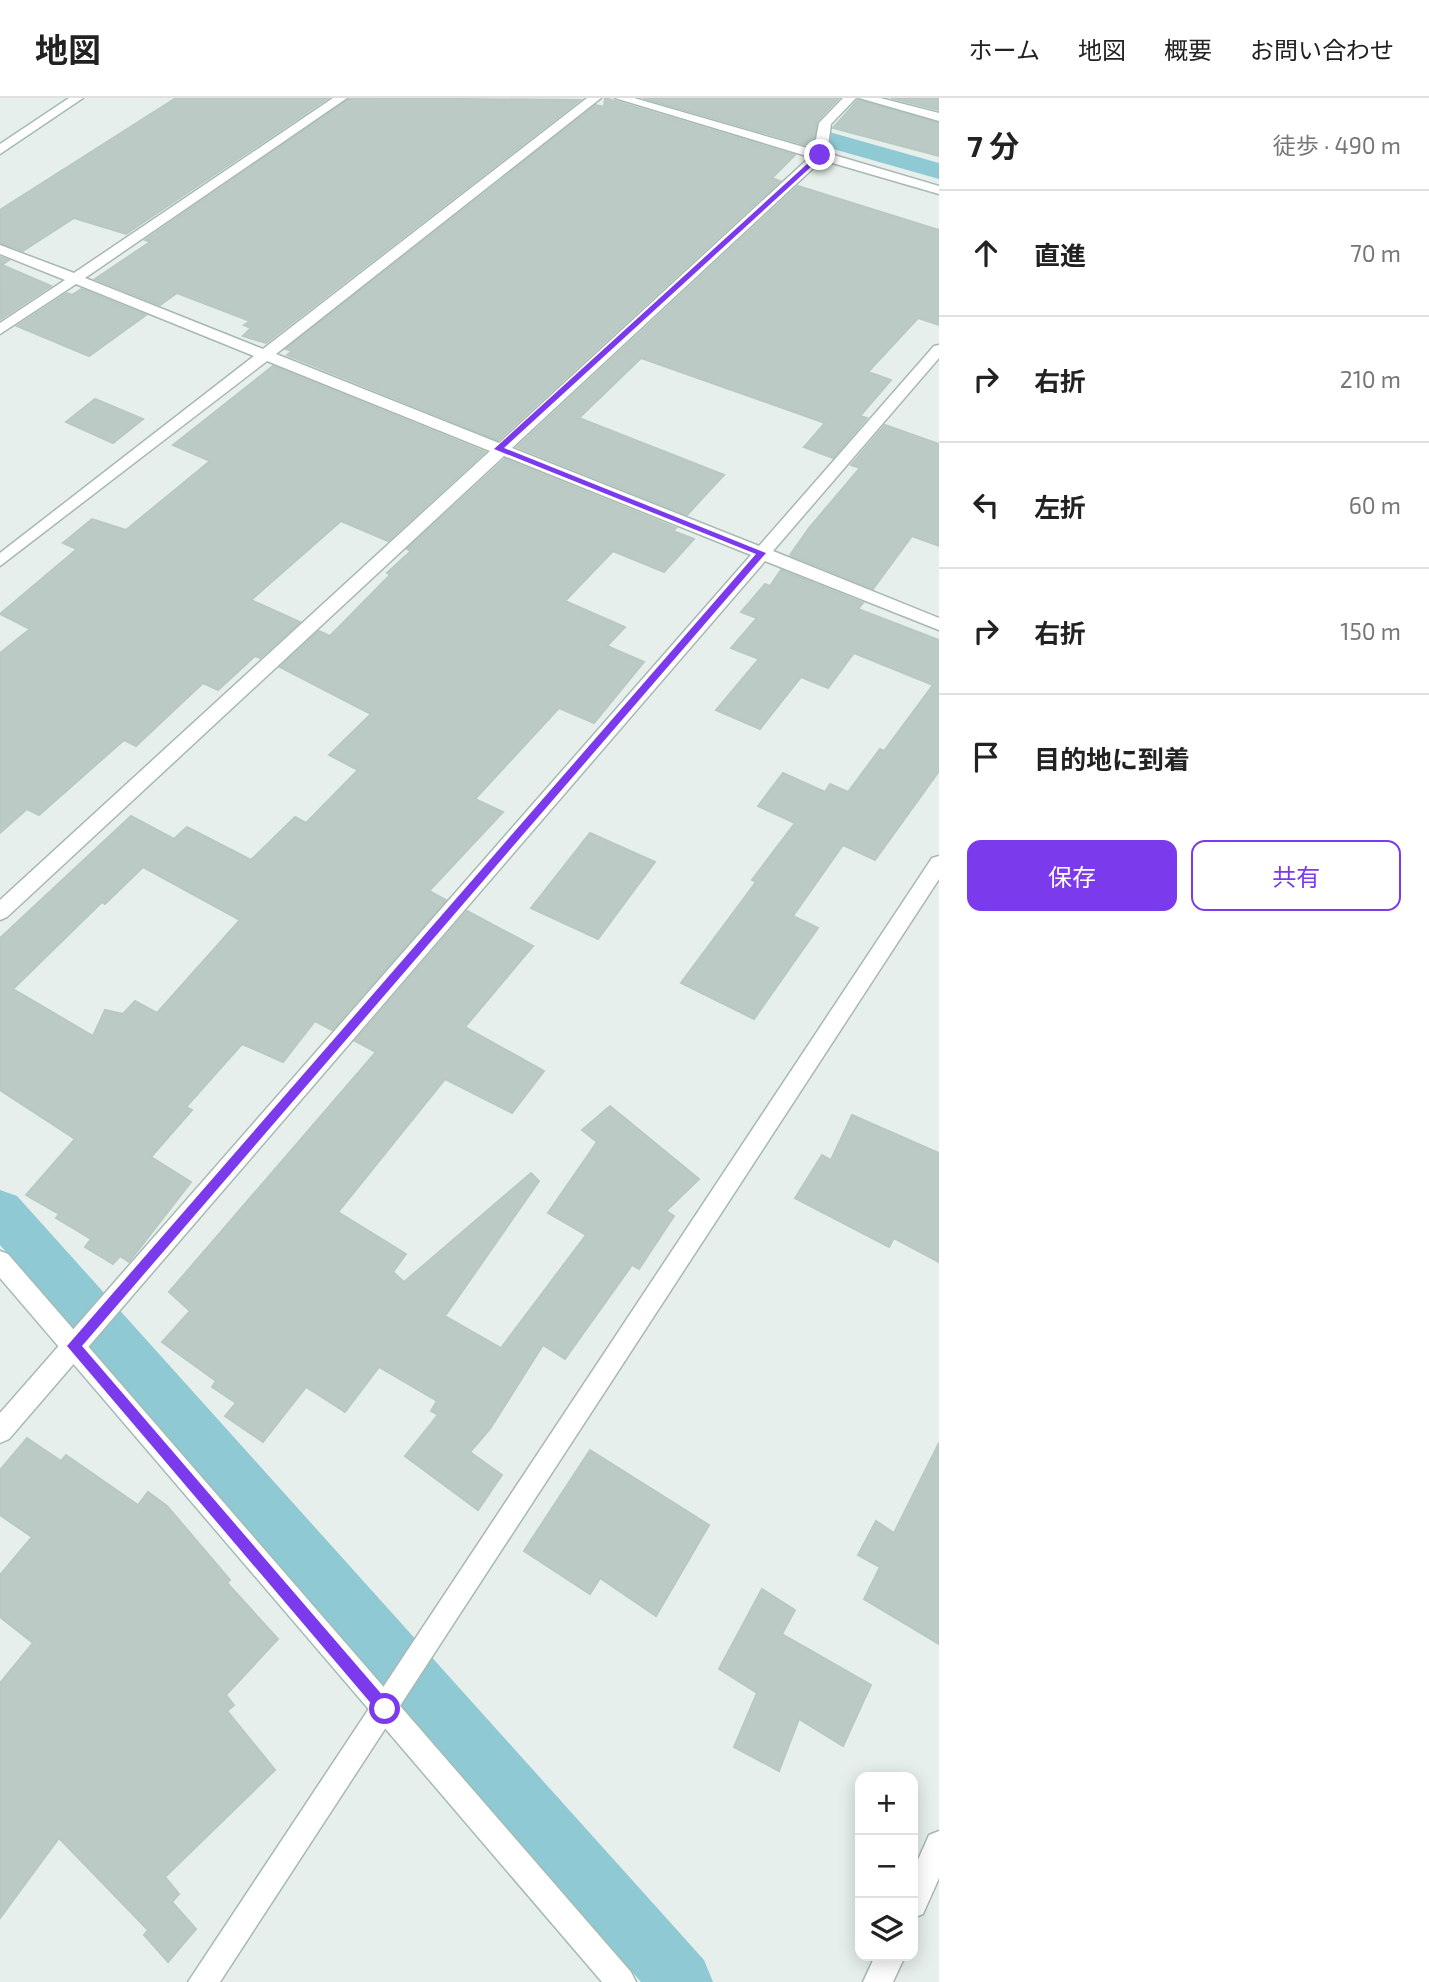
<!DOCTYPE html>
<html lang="ja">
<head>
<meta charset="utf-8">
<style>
  :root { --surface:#fff; --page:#f2f2f2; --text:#222; --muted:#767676; --line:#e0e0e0; --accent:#7c3aed }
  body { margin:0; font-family:"Exo 2","Noto Sans JP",sans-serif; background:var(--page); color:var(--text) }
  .controls { position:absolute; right:21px; bottom:21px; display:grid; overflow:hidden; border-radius:14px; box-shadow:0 4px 18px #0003 }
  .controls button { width:63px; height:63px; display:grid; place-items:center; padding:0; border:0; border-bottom:2px solid var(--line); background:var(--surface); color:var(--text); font:35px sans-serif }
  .stop { position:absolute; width:21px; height:21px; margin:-16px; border:5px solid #7c3aed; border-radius:50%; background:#fff }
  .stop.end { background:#7c3aed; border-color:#fff; box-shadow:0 2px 7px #0008 }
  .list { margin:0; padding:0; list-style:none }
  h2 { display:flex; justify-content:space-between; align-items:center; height:91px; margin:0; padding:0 28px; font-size:30px }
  h2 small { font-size:23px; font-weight:400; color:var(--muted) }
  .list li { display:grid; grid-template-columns:46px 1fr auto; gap:21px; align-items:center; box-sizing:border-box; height:126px; padding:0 28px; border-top:2px solid var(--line) }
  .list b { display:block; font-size:26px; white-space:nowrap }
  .list em { font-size:23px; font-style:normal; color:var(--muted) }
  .actions { display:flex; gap:14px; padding:21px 28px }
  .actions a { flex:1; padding:16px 0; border:2px solid var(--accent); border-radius:14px; text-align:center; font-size:24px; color:var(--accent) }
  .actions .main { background:var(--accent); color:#fff }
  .icon { flex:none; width:38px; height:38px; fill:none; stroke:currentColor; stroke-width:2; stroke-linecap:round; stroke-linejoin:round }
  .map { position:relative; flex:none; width:939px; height:1884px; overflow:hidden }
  header { display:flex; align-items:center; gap:42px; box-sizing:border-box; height:98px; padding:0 35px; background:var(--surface); border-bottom:2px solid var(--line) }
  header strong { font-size:33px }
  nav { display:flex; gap:38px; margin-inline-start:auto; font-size:24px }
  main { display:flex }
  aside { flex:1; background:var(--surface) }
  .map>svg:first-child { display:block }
</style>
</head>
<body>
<header>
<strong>地図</strong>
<nav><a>ホーム</a><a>地図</a><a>概要</a><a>お問い合わせ</a></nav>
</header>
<main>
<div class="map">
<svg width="939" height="1884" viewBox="0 0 939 1884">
  <rect width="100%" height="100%" fill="#e6efeb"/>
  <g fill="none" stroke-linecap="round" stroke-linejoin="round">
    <g fill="#8ec9d4" fill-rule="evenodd">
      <polygon points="667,0 709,0 939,65 939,81 671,5"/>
      <polygon points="0,1092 17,1098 704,1862 713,1884 641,1884 0,1147"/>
    </g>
  </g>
  <g fill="#bbcac4" stroke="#b8c9c2" stroke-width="2" fill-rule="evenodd">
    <polygon points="176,0 328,0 126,136 74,120 23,153 0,145 0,112"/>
    <polygon points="350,0 580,2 266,245 243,238 251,230 244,227 250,223 177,195 160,207 95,181 150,144 145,142"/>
    <polygon points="605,0 795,57 772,80 780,83 498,342 287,257 292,253 286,251 596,7 604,9"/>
    <polygon points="643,0 839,0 817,23 814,39 806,47"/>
    <polygon points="891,0 939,0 939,12"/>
    <polygon points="858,2 939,25 939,58 833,30"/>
    <polygon points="798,88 939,132 939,227 918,220 868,274 891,282 860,318 867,320 833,360 804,349 825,325 641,260 579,320 724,377 687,417 517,349"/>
    <polygon points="0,159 9,162 2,167 51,188 1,221"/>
    <polygon points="81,191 146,217 89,258 17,228 67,195 72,197"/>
    <polygon points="273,268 485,354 388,443 341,423 251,502 300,524 260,560 255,558 218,592 203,585 136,648 124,642 39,717 27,711 0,735 0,555 30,531 0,516 77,451 63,445 92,421 126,432 210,363 173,347"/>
    <polygon points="95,301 143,321 113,345 66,324"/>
    <polygon points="885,327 939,346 939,448 912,438 873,491 790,457 809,430 860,370 851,367"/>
    <path d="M505 361 676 430 673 433 694 441 664 474 613 453 565 503 625 529 607 548 644 564 594 625 559 610 475 701 503 714 429 793 446 802 332 932 315 923 283 964 242 946 186 1009 192 1012 151 1059 191 1084 129 1164 120 1158 113 1166 85 1149 91 1141 56 1120 59 1116 26 1097 75 1041 0 992V840L131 718 174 741 187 729 251 762 295 719 306 725 358 672 329 657 371 616 280 569 319 533 330 538 390 477 387 475 411 453 407 451ZM143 769 240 822 157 915 135 903 123 916 105 912 93 938 13 891 102 804 105 806Z"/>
    <polygon points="781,472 863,505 858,511 939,542 939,673 875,762 843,747 793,818 818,830 754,921 681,885 756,784 752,782 795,725 758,708 783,675 825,694 830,686 848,694 880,651 884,653 933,587 854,555 828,590 801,579 760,631 716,612 759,561 731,550 757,520 741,514 765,486 770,488"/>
    <polygon points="590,735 655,764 598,841 531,810"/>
    <polygon points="467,813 533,848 465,929 544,973 512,1015 445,981 338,1114 406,1156 393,1174 404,1184 531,1075 539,1083 445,1218 501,1250 586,1137 548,1115 597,1044 582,1032 610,1008 699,1081 666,1113 674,1118 639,1171 632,1167 565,1261 543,1247 490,1331 470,1354 502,1377 478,1412 405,1358 438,1317 431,1313 437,1303 379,1269 345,1314 306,1289 263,1344 225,1318 236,1305 212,1289 216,1283 162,1244 190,1213 169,1194 376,954 355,943"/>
    <polygon points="852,1017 939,1055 939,1164 894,1140 889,1149 795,1100 822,1057 831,1062"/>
    <polygon points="27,1340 61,1363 66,1357 138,1407 148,1394 167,1408 230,1482 227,1485 278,1541 226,1597 234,1607 227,1613 275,1672 165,1779 179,1796 172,1804 196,1831 168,1864 144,1837 148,1832 59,1740 0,1820 0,1585 33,1545 0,1519 0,1477 32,1439 0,1417 0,1372"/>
    <polygon points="939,1345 939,1546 864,1501 880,1469 858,1457 876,1423 894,1435"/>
    <polygon points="590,1352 709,1427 656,1518 600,1480 590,1496 524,1453"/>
    <polygon points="762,1491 795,1512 782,1536 871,1587 843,1648 799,1621 779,1673 734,1649 757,1595 719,1571"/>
  </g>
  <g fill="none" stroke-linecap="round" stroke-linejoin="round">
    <defs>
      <g id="street">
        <polygon points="333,0 347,0 85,180 263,251 587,0 601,0 276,256 499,345 810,59 615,0 634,0 814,52 819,25 843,0 856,0 831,26 827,55 939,88 939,96 822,62 512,350 759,448 934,248 939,247 939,260 773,453 939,520 939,532 765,463 9,1341 0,1345 0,1315 751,457 504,358 7,819 0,822 0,802 490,353 267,263 0,468 0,455 254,258 76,186 0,236 0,225 65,182 0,156 0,147 74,175"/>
        <polygon points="939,758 939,781 220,1884 188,1884 932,760"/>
        <polygon points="939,1733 939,1780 923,1816 913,1820 913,1773 929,1737"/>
        <polygon points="875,1858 905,1858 893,1884 863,1884"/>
      </g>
      <g id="secondary">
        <polygon points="69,0 83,0 0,56 0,46"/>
        <polygon points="859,0 880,0 939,15 939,23"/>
        <polygon points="0,1153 8,1156 631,1874 636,1884 602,1884 0,1180"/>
      </g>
    </defs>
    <use href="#street" stroke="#a8b8b2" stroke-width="3"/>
    <use href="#secondary" stroke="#a4bbb3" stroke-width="3"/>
    <use href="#street" fill="#fff" fill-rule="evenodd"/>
    <use href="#secondary" fill="#fff" fill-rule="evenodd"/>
  </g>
  <polygon fill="#7c3aed" points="818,56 824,57 504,350 766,455 82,1248 390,1606 390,1616 385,1618 380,1616 67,1248 756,456 494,351"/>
</svg>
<div class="controls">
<button>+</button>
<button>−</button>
<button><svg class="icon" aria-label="layers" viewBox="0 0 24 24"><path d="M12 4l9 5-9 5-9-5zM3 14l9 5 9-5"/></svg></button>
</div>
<div class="stop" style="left:385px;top:1611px"></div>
<div class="stop end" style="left:820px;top:57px"></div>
</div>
<aside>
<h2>7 分<small>徒歩 · 490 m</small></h2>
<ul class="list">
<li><svg class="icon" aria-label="ahead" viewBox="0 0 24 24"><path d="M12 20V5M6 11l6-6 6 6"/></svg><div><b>直進</b></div><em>70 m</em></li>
<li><svg class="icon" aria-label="right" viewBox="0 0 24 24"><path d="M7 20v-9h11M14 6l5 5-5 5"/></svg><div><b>右折</b></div><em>210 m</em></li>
<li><svg class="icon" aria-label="left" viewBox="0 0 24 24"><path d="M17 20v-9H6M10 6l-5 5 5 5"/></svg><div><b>左折</b></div><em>60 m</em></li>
<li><svg class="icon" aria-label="right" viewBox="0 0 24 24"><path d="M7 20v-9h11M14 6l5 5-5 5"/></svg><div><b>右折</b></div><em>150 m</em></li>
<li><svg class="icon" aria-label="arrive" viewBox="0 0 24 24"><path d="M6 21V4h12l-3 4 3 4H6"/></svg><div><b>目的地に到着</b></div></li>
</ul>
<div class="actions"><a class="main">保存</a><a>共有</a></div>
</aside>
</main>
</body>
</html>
